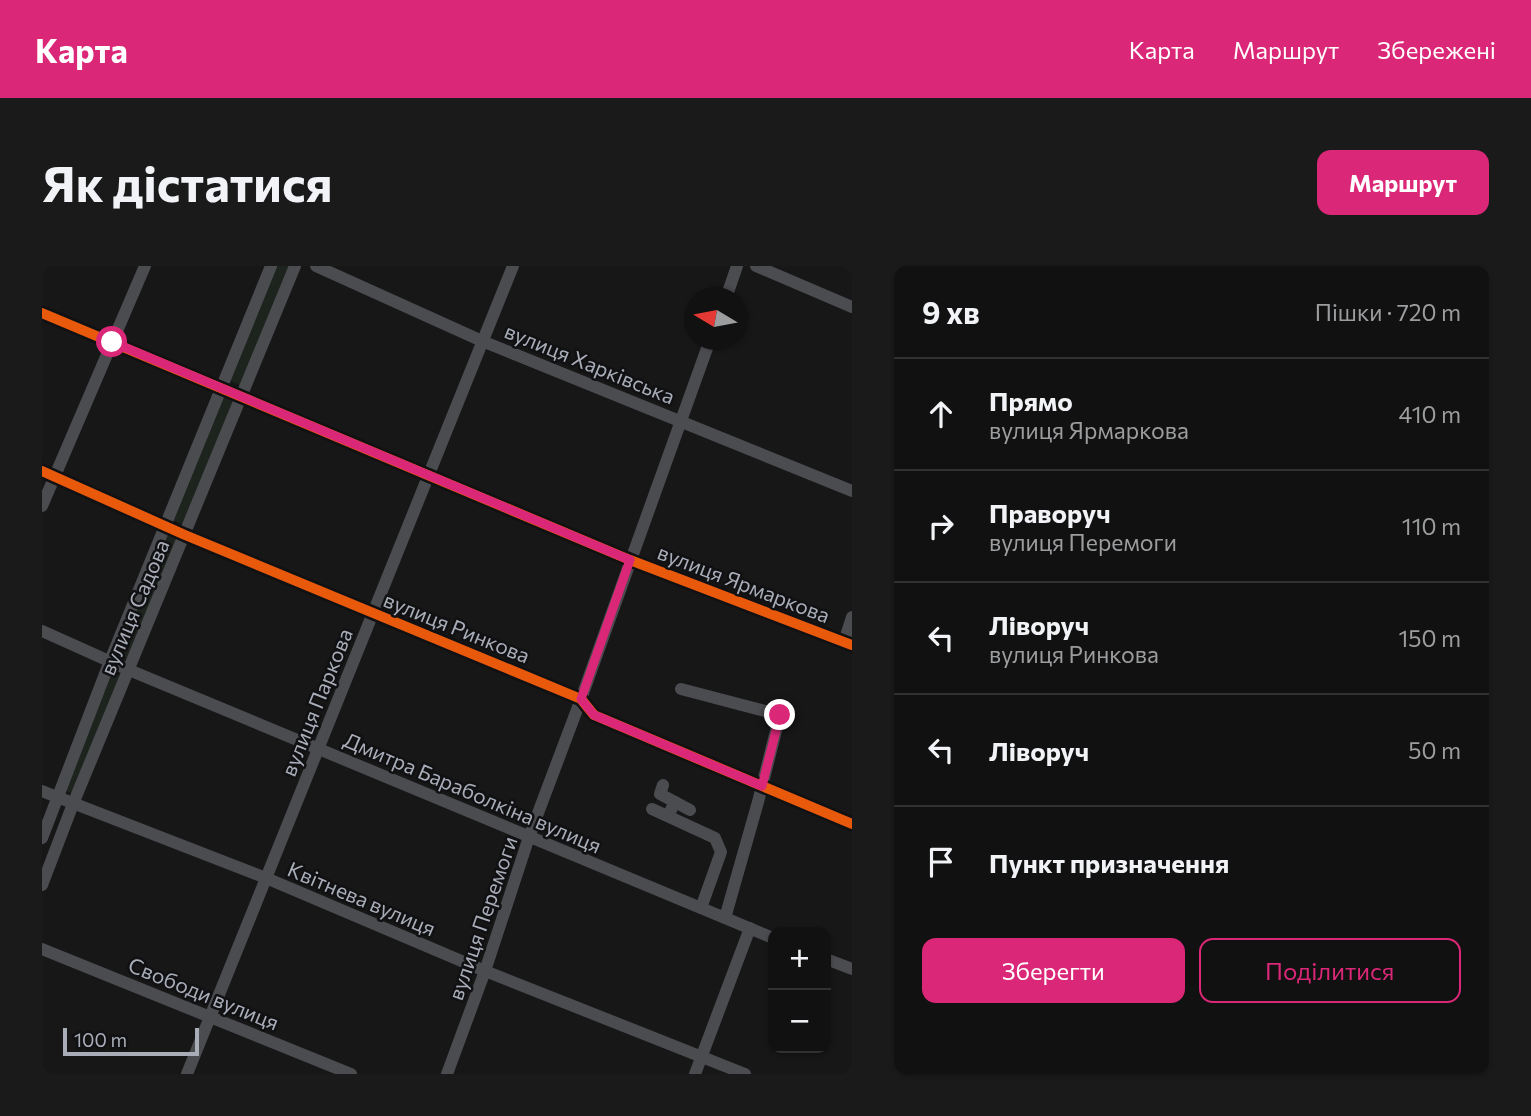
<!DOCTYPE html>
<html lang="uk">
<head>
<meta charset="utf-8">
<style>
  :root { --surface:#111; --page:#1a1a1a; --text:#f1f3f6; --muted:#9c9d9f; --line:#303131; --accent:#db2777 }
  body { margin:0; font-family:Commissioner,sans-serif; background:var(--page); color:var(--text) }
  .controls { position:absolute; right:21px; bottom:21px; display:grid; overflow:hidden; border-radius:14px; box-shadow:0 2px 5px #0004 }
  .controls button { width:63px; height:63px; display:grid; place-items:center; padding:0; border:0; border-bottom:2px solid var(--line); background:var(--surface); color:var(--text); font:35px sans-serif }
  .compass { position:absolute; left:642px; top:21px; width:63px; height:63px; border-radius:50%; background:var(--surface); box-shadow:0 2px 5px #0004; rotate:280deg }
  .scale { position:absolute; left:21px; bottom:18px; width:136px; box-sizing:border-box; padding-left:7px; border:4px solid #a8adb8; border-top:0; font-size:19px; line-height:24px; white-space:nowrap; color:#a8adb8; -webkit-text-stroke:5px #111113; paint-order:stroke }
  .stop { position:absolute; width:21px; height:21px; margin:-16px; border:5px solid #db2777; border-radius:50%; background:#fff }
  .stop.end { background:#db2777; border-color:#fff; box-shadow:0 2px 7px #0008 }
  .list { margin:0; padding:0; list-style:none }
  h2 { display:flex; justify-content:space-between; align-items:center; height:91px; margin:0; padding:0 28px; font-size:30px }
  h2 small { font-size:23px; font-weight:400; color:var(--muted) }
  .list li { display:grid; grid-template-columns:46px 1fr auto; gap:21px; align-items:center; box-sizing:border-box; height:112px; padding:0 28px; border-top:2px solid var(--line) }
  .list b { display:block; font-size:26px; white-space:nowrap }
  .list p { margin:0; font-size:23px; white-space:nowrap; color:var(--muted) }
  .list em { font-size:23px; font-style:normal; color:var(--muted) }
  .actions { display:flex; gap:14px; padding:21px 28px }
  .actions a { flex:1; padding:16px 0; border:2px solid var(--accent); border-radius:14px; text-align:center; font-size:24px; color:var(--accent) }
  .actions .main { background:var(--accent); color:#fff }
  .icon { flex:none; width:38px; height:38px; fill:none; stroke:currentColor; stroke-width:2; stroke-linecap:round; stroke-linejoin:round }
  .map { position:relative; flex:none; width:810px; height:808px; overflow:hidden; border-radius:14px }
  header { display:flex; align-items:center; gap:42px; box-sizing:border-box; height:98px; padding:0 35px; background:var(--accent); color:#fff }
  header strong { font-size:33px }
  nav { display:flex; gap:38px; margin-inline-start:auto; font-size:24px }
  .intro { display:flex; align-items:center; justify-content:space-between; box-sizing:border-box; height:168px; padding:0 42px }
  h1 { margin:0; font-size:49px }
  .button { padding:18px 32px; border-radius:14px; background:var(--accent); color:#fff; font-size:24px; font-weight:700 }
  main { display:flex; gap:42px; padding:0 42px }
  aside { flex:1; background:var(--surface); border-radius:14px; box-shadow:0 2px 5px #0004 }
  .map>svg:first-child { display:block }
</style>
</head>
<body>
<header>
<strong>Карта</strong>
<nav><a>Карта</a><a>Маршрут</a><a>Збережені</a></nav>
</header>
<div class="intro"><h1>Як дістатися</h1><a class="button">Маршрут</a></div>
<main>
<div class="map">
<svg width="810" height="808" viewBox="0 0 810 808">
  <rect width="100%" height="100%" fill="#171717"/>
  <g fill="#1d241e">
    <polygon points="234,0 247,0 198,119 187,114"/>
    <polygon points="182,130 192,134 140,258 130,254"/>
    <polygon points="125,266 136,270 85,392 74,388"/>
    <polygon points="68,406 78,410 32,528 21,523"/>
  </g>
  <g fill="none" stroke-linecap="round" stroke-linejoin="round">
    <g stroke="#4b4c50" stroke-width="12">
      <polyline points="274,0 440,75 810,225"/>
      <polyline points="714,0 810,41"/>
      <polyline points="684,32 695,0"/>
      <polyline points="0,47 588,294 810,379"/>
      <polyline points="0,205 143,269 539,433 552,449 810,558"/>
      <polyline points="0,240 103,0"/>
      <polyline points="0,365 87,404 731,672"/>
      <polyline points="802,376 810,351"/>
      <polyline points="639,423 738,449 716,536 683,652"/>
      <polyline points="621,519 618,528 633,536 626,550"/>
      <polyline points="0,525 224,612 443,705 703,808"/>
      <polyline points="633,536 648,544"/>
      <polyline points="610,543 673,572 679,586 659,642"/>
      <polyline points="0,572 68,395 229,0"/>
      <polyline points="0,619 31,538 253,0"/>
      <polyline points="0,683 309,808"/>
      <polyline points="784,693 810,703"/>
      <polyline points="145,808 471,0"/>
      <polyline points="405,808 443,705 487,571 539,433 668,74"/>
      <polyline points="653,808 708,662"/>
    </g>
    <defs>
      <g id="cycleway">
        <polyline points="0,47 588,294 810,379"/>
        <polyline points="0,205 143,269 539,433 552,449 810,558"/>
      </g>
    </defs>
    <use href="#cycleway" stroke="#111113" stroke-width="15"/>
    <use href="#cycleway" stroke="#e8590c" stroke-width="10"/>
  </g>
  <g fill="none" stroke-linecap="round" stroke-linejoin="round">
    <polyline stroke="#db2777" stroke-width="9" points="70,76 588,294 539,433 552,449 720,520 738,449"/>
  </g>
  <g text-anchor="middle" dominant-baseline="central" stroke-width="5" stroke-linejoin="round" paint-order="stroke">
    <g font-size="21" fill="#a8adb8" stroke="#111113">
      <text transform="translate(548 97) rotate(22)">вулиця Харківська</text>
      <text transform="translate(702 317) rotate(21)">вулиця Ярмаркова</text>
      <text transform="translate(92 341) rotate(-67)">вулиця Садова</text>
      <text transform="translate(415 361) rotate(22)">вулиця Ринкова</text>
      <text transform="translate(274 436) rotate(-68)">вулиця Паркова</text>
      <text transform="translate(431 526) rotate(23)">Дмитра Бараболкіна вулиця</text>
      <text transform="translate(320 632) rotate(23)">Квітнева вулиця</text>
      <text transform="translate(440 652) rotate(-71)">вулиця Перемоги</text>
      <text transform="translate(162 727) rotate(22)">Свободи вулиця</text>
    </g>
  </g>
</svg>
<div class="controls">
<button>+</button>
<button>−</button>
</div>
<svg class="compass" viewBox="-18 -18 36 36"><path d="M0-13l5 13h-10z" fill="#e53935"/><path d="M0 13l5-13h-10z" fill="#9c9d9f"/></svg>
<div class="scale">100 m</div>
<div class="stop" style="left:70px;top:76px"></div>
<div class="stop end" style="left:738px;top:449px"></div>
</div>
<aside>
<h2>9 хв<small>Пішки · 720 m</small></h2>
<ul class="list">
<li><svg class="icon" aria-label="ahead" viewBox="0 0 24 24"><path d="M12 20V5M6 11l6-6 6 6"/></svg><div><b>Прямо</b><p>вулиця Ярмаркова</p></div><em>410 m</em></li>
<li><svg class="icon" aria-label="right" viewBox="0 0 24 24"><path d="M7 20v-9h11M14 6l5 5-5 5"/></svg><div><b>Праворуч</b><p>вулиця Перемоги</p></div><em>110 m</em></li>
<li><svg class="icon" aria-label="left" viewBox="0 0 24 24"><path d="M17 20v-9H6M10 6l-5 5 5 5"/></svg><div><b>Ліворуч</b><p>вулиця Ринкова</p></div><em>150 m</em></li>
<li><svg class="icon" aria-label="left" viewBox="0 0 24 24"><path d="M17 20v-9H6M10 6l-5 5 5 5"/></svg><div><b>Ліворуч</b></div><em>50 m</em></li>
<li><svg class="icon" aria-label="arrive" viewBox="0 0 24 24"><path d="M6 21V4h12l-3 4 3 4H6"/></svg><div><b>Пункт призначення</b></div></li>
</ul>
<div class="actions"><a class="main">Зберегти</a><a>Поділитися</a></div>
</aside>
</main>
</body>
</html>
